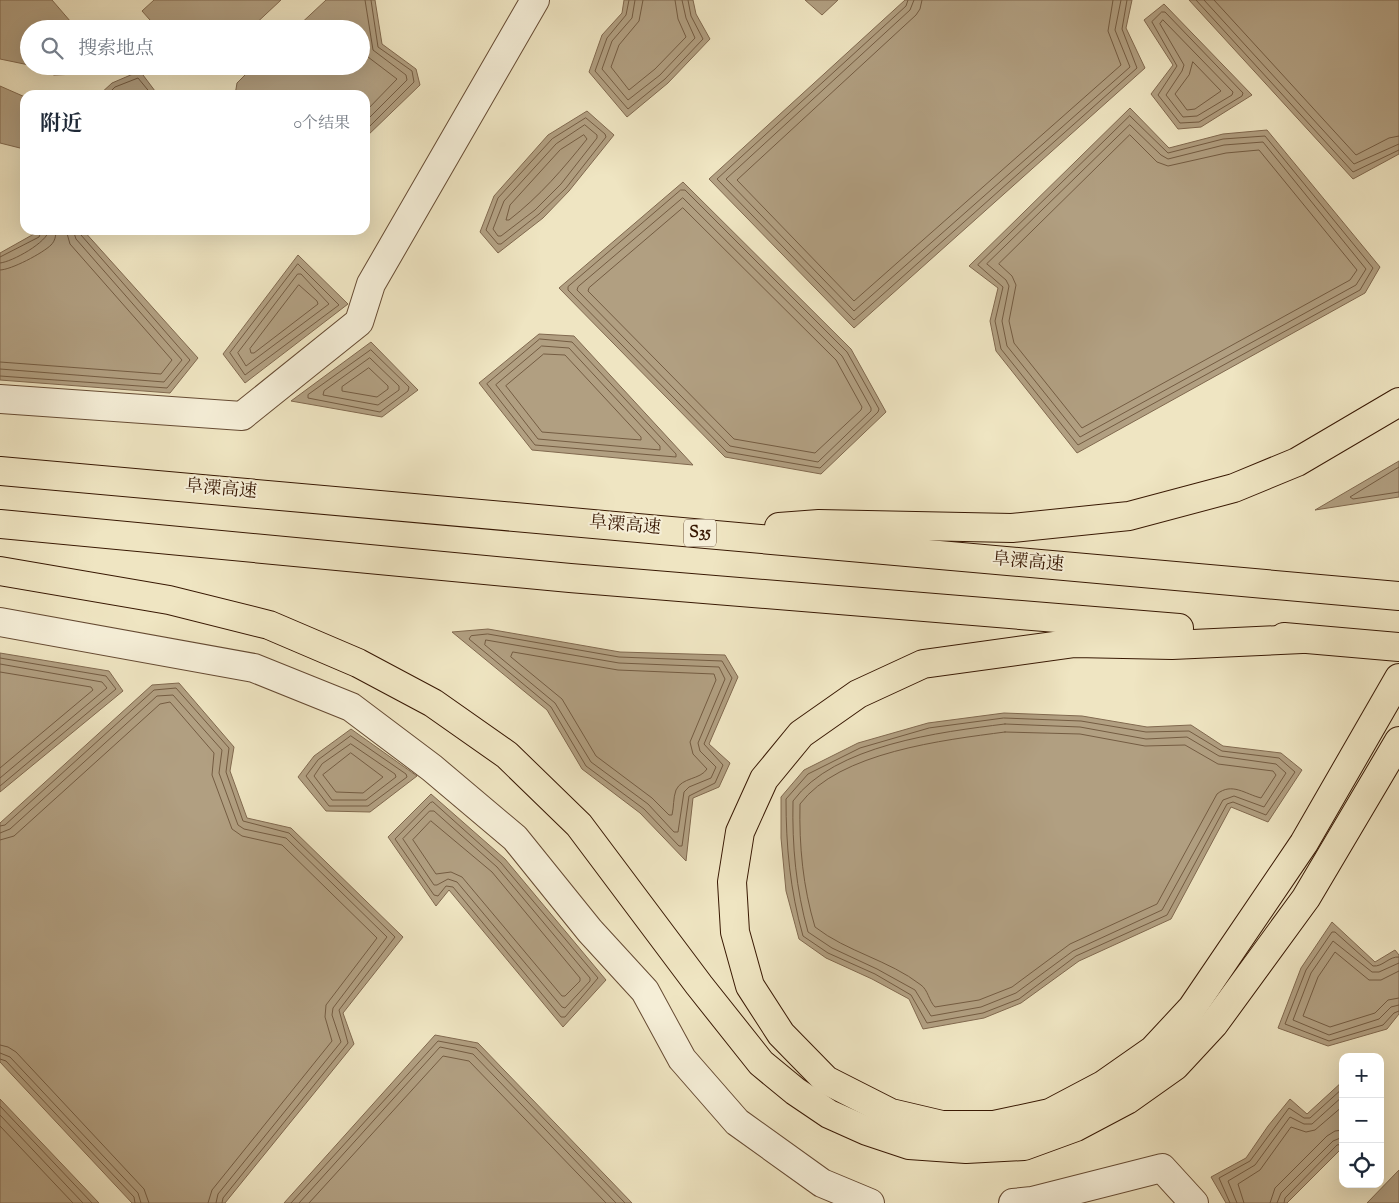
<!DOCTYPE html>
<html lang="zh">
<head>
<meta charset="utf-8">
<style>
  :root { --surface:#fff; --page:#f2f2f3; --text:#1f2937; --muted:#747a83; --line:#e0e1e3 }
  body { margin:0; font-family:"Sorts Mill Goudy","Noto Serif SC",serif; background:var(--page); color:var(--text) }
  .controls { position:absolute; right:15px; bottom:15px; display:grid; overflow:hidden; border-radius:10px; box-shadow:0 5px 20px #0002 }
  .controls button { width:45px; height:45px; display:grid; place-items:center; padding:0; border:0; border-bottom:1px solid var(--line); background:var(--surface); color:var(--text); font:25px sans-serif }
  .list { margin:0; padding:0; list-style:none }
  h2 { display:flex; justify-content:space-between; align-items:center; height:65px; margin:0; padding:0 20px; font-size:21px }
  h2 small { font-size:16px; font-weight:400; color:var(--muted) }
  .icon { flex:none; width:28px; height:28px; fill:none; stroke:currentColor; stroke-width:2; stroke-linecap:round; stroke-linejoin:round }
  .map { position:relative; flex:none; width:1399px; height:1203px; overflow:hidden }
  .search { position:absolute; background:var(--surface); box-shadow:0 5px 20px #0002; left:20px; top:20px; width:350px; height:55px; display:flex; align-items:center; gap:12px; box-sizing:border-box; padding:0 18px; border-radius:28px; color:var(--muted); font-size:19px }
  .panel { position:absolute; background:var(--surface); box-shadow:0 5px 20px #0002; left:20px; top:90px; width:350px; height:145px; border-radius:15px }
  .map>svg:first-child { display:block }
</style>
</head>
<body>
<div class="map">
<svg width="1399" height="1203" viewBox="0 0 1399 1203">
  <rect width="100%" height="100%" fill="#efe5c2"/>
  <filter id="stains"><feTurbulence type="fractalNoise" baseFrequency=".004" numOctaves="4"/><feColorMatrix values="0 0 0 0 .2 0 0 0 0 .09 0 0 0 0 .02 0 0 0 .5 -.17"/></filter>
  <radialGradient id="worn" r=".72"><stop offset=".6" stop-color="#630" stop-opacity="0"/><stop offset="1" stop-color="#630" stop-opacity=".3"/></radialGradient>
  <g fill="#b19f81" stroke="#81694f">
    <polygon points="0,0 52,0 77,29 29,29 29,65 0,59"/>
    <polygon points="154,0 281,0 250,29 158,29 142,11"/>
    <polygon points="326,0 375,0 382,44 416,69 420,85 365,138 365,95 235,95 237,83 254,66 361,66 361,29 295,29"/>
    <polygon points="624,0 693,0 696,14 710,39 668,83 627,117 589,72 602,35 622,13"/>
    <polygon points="805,0 838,0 822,15"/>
    <polygon points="905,0 1132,0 1126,28 1145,68 854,328 709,179"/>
    <polygon points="1189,0 1399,0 1399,154 1353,179"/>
    <polygon points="1164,4 1252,95 1201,127 1178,129 1151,94 1173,65 1144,20"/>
    <polygon points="32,66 83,66 77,74 54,75"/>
    <polygon points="140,71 158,95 99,95 112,83"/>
    <polygon points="0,86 25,97 25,152 20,148 0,143"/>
    <polygon points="1130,108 1169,148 1223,134 1267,130 1380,267 1365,293 1077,453 996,351 990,321 998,288 969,266"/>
    <polygon points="587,111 614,135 569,191 543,218 498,253 480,232 494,196 548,135"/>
    <polygon points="683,182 851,349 886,412 821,474 725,457 559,288"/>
    <polygon points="41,230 83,230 198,358 170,393 0,380 0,253"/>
    <polygon points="298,255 348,304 245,383 223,354"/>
    <polygon points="539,334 574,336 693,465 532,450 479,383"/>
    <polygon points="371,342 418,390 382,417 291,401"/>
    <polygon points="1399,461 1399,497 1315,510"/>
    <polygon points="488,629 620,652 725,655 738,677 709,744 730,763 719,787 693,798 686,861 640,813 582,769 547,710 452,632"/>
    <polygon points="0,653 109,671 123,691 0,792"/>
    <polygon points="179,683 234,747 230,771 247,818 291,828 403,937 343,1013 354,1044 225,1203 132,1203 0,1062 0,823 152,685"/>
    <polygon points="1004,713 1082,716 1147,727 1191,725 1223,746 1281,753 1302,770 1268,822 1231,807 1171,919 1079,961 1021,1003 984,1018 923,1029 909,999 872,979 826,958 799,939 786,891 781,838 781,797 804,770 858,743 928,723"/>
    <polygon points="351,729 417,776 370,812 326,811 298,777 314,756"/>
    <polygon points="431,794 505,859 606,980 563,1027 449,890 436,906 388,837"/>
    <polygon points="1332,922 1375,962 1395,950 1399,955 1399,1014 1387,1029 1328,1046 1278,1028 1301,968"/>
    <polygon points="435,1035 478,1043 632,1203 284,1203"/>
    <polygon points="1343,1081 1343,1147 1287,1203 1226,1203 1211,1177 1246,1158 1268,1126 1290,1099 1307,1114"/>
    <polygon points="0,1099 99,1203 0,1203"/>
    <polygon points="1399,1170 1399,1203 1367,1203"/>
  </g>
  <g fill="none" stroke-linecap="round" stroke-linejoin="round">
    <g stroke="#745c42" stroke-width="1">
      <polyline points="629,0 626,15 607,38 595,71 628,109 665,79 703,39 691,16 688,0"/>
      <polyline points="635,0 632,18 612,41 602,69 628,100 660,75 695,38 686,18 682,0"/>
      <polyline points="643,0 639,21 619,45 611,67 629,90 655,69 686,37 678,19 675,0"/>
      <polyline points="908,0 906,6 717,179 854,320 1137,68 1122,29 1127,0"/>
      <polyline points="914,0 910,10 726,179 854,311 1130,67 1115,30 1121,0"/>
      <polyline points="922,0 920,9 916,15 737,180 854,301 1121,65 1108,31 1113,0"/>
      <polyline points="1196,0 1353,172 1399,150"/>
      <polyline points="1204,0 1354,164 1399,144"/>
      <polyline points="1214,0 1356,155 1389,138 1399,136"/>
      <polygon points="1162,12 1165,12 1243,93 1242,96 1199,122 1180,123 1158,95 1177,66 1152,22"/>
      <polygon points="1163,20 1233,92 1232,95 1197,116 1183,117 1166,95 1182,71 1184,65 1160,24"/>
      <polyline points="361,34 368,57 397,79 365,112"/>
      <polygon points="1193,62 1221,91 1195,109 1187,110 1175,94 1189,75"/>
      <polyline points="107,95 115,87 138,78 152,95"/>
      <polygon points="1130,116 1168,153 1223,139 1265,136 1373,268 1360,290 1078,445 1001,349 995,321 1003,287 978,265"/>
      <polygon points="586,118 605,134 606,137 566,188 539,214 501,244 498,244 486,230 498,198 552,139"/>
      <polyline points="365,122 407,80 406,75 373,50 365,0"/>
      <polygon points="585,125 597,135 597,138 561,184 535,210 501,236 498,236 493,229 504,201 556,144"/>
      <polygon points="1130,125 1161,155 1168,159 1224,145 1263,142 1366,269 1356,285 1080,437 1007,346 1002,321 1009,286 1006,280 987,264"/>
      <polyline points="365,131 414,82 412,71 378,47 371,0"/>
      <path d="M584 135 587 139C563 169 540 196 509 220H506L510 205 560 150Z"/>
      <polygon points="1130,135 1157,162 1168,166 1226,153 1259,150 1357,270 1350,280 1082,428 1014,343 1009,321 1016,285 1012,276 999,264"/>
      <polygon points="681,190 685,190 847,352 879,409 878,412 820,468 727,452 568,290 568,287"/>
      <polygon points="683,198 842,356 871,408 871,411 818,462 730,446 577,290 578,287"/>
      <polygon points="683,208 836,360 862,407 861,410 815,453 734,439 588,291 589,288"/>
      <polyline points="0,257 39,237 42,230"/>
      <path d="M0 263C12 262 48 242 49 230"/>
      <polygon points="298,264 339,305 245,375 230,353"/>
      <path d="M0 270C11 270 43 253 51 245 55 241 56 236 56 230"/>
      <polygon points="298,274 301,274 329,304 246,366 238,353"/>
      <polygon points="299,285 317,301 318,304 254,353 251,353 250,349"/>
      <polygon points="540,339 572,342 676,454 676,457 535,445 487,384"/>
      <polygon points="542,346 569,348 660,446 660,450 538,439 496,385"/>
      <polygon points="371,350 409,387 408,391 380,412 308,398 308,395"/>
      <polygon points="544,354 565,355 641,437 641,440 542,432 506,386"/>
      <polygon points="370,358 399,386 399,390 378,405 323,395 324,391"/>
      <polyline points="0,362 161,374 172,360 70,244 66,230"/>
      <polygon points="369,368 388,386 388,389 377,397 342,391 342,387"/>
      <polyline points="0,369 164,382 182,360 76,239 73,230"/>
      <polyline points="0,376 167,388 190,360 81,235 79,230"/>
      <polyline points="1399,467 1350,497 1353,499 1399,492"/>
      <polygon points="488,634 619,657 722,661 732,678 704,744 723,765 715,783 689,796 682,846 679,846 644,809 586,766 551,707 469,639 471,636"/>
      <polygon points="486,640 619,663 719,667 725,679 698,743 700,751 716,767 711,778 689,787 684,792 678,832 674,832 648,804 591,762 555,703 485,645"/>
      <path d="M513 652 618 670 714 674 716 680 690 742 693 754 707 769C700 780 682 777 676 790 673 798 674 807 672 815H669L652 798 596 756 562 699 511 657Z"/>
      <polyline points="0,658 106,676 116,689 0,786"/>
      <polyline points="0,664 102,682 107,688 0,778"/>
      <polyline points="0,672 91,687 93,690 0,768"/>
      <path d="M1004 718 1081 721 1146 732 1189 731 1222 751 1279 758 1295 772 1266 815 1233 802 1227 804 1167 915 1076 956 1019 999 983 1013 927 1023 911 995 875 974 828 953 803 936C790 890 786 846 786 799L808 774 860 748 929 728Z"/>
      <path d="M1005 724 1080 727 1146 739 1187 737 1219 756 1276 764 1286 773 1264 807 1234 796 1223 800 1162 910 1073 951 1016 993 981 1007 931 1016 915 990 877 969 832 948 808 932C796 889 792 846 793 801 834 745 940 732 1005 724Z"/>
      <path d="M1005 732 1080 734 1145 746 1185 745 1218 764 1273 771 1276 775 1261 798C1245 794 1232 782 1217 794L1157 904 1070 944 1012 987 979 1000 935 1007C929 1001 928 990 921 985 889 960 847 952 815 927 803 887 799 846 800 804 839 752 944 740 1005 732Z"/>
      <polygon points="351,736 406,774 407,777 368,806 329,806 306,776 318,760"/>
      <polygon points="351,744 395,774 396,777 366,800 332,800 314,776 322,764"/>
      <polygon points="351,753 383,777 363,793 336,792 323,775"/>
      <polygon points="433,802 501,863 598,978 565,1017 561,1017 453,887 446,886 438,896 434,895 395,839 430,803"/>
      <polygon points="430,811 434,811 497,867 590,978 590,981 565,1008 562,1007 457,882 448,879 437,885 434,885 403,839"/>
      <polygon points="431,821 492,872 580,978 580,981 565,996 562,996 462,877 451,872 436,874 413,840"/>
      <polyline points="0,826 5,825 154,690 176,688 229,748 226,772 243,821 289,833 395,937 339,1010 348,1043 223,1198 222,1203"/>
      <polyline points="0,833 10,829 157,696 173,695 222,750 219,773 238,825 244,829 286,838 387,937 333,1008 332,1015 341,1042 218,1194 216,1203"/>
      <polyline points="0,840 14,836 160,704 170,702 214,753 212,775 232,829 242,836 282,845 377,938 326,1005 325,1017 332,1041 212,1190 208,1203"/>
      <path d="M1399 957C1389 956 1383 967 1373 966L1335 932H1332L1306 970 1285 1024 1329 1041 1383 1025 1394 1013 1399 1011"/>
      <polyline points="1399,963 1379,972 1372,972 1333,941 1311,973 1293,1020 1329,1035 1379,1019 1391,1007 1399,1005"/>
      <polyline points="1399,971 1381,980 1369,980 1335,952 1318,977 1303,1016 1330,1027 1375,1013 1388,1000 1399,998"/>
      <polyline points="0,1045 8,1047 16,1052 144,1189 149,1203"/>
      <polyline points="0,1053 10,1057 138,1193 141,1203"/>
      <polyline points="0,1059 6,1061 134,1197 135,1203"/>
      <polyline points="0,1106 92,1203"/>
      <polyline points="0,1115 83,1203"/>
      <polyline points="0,1126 73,1203"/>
      <polyline points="291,1203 438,1041 476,1048 625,1203"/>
      <polyline points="299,1203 440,1047 473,1054 616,1203"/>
      <polyline points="309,1203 443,1056 469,1061 606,1203"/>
      <polyline points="1230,1203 1219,1178 1250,1161 1289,1108 1304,1118 1310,1118 1343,1088"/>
      <polyline points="1237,1203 1228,1181 1255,1165 1290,1117 1304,1124 1312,1124 1343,1096"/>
      <polyline points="1244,1203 1238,1184 1260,1170 1291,1127 1306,1132 1315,1130 1343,1106"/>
      <polyline points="1270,1203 1275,1188 1327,1136 1335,1131 1343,1130"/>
      <polyline points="1277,1203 1281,1193 1333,1141 1343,1137"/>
      <polyline points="1284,1203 1285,1198 1337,1145 1343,1144"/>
    </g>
    <defs>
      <g id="tertiary">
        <polyline points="0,399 242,416 359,322 371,284 535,0"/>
        <polyline points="0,622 254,668 351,707 432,768 515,838 590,931 645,991 682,1059 737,1122 822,1183 870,1203"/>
        <polyline points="1013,1203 1032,1201 1162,1168 1194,1203"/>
      </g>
      <g id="motorway">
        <polyline points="0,471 1399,596"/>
        <polyline points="0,524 570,578 1179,628"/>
        <polyline points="779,527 819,524 1012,528 1129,516 1234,488 1297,462 1399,402"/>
        <polyline points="0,571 169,600 269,625 358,663 433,703 507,755 579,825 699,985 761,1063 795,1091 829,1114 867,1131 909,1145 966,1149 1024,1146 1076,1127 1127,1100 1175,1066 1214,1024 1306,898 1399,741"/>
        <polyline points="1284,637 1399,647"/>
        <polyline points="1302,639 1172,645 1075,643 923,664 858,694 801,734 764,779 740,832 732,882 735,932 750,986 781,1034 826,1080 891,1113 942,1125 994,1125 1050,1113 1103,1085 1153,1050 1192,1008 1304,843 1399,678"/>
      </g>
    </defs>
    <use href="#tertiary" stroke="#664b33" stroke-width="30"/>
    <use href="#motorway" stroke="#381803" stroke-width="30"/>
    <use href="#tertiary" stroke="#f5eed7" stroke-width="28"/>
    <use href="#motorway" stroke="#efe5c2" stroke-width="28"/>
  </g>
  <g text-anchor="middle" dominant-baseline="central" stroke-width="4" stroke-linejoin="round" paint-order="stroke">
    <rect fill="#f5eed7" stroke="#715843" stroke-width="1" x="684" y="519.5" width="32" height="27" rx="4"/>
    <g font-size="16" font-weight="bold" fill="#381803">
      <text x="700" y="533">S35</text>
    </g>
    <g font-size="18" fill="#381803" stroke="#f5eed7">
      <text transform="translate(221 490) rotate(5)">阜溧高速</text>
      <text transform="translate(625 526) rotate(5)">阜溧高速</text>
      <text transform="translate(1028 563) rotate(5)">阜溧高速</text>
    </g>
  </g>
  <rect width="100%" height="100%" filter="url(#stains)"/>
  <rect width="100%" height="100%" fill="url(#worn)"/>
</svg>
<div class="controls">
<button>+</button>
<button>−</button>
<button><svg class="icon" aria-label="locate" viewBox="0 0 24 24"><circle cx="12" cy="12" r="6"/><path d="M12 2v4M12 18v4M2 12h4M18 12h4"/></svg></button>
</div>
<div class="search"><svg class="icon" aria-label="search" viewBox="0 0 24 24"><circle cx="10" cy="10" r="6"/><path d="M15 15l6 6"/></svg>搜索地点</div>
<section class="panel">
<h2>附近<small>0个结果</small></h2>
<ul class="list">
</ul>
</section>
</div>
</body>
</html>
